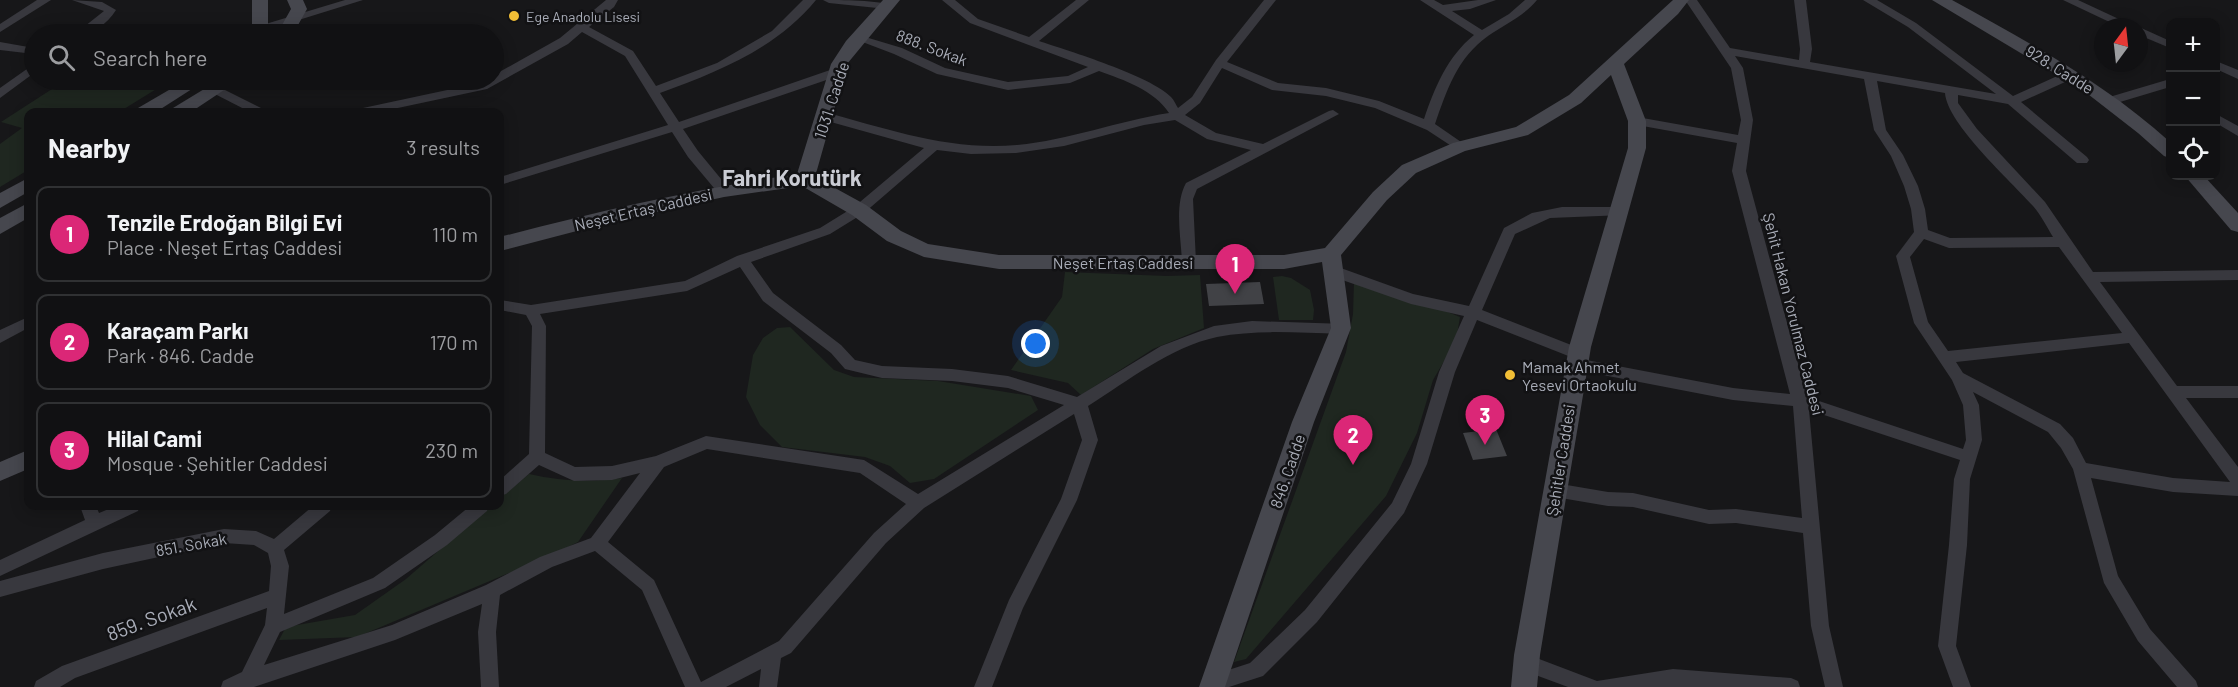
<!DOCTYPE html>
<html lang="en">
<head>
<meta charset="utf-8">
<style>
  :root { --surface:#111113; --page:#1e1f21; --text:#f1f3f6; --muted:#9c9da0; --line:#303133; --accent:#db2777 }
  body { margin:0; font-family:Barlow,sans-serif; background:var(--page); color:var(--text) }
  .controls { position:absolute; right:18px; top:18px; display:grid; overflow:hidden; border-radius:12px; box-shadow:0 3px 15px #0003 }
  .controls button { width:54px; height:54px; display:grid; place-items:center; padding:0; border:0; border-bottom:2px solid var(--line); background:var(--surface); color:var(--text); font:30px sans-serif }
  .compass { position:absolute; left:2094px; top:18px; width:54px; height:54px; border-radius:50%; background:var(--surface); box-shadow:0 3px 15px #0003; rotate:15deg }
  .you { position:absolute; left:1036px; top:344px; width:21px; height:21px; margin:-15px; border:4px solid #fff; border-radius:50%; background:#1a73e8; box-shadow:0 0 0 9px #1a73e833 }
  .badge { display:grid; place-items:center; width:39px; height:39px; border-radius:50%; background:var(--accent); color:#fff; font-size:20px; font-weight:700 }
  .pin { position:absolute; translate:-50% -50px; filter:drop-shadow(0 2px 3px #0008) }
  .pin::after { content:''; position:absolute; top:32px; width:21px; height:18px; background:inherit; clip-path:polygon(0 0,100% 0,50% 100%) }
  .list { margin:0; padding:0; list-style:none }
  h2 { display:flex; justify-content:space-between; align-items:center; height:78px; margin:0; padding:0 24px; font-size:26px }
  h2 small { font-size:20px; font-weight:400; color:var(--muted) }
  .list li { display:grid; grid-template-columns:39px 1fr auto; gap:18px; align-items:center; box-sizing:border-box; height:96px; margin:0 12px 12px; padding:0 12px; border:2px solid var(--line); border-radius:12px }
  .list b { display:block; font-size:22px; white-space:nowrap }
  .list p { margin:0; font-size:20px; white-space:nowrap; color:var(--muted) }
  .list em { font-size:20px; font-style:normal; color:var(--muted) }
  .icon { flex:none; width:33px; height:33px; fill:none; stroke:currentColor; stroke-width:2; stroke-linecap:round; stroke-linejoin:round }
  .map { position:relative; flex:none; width:2238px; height:687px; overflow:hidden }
  .search { position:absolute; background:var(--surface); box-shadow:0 3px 15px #0003; left:24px; top:24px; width:480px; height:66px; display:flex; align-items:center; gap:15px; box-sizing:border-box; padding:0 21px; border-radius:33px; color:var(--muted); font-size:22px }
  .panel { position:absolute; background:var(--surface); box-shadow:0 3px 15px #0003; left:24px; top:108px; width:480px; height:402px; border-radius:12px }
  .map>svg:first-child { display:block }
</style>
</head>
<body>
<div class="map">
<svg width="2238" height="687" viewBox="0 0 2238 687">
  <rect width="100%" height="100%" fill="#171719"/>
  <g fill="#1f2720">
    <polygon points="66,80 171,80 119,112 28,112 28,170 0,187 0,144 22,128 1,122"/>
    <polygon points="1065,272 1167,276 1200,275 1204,328 1153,349 1081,395 1068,383 1011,370 1062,297"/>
    <polygon points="1282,276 1291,278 1310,290 1314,310 1313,320 1279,320 1273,277"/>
    <polygon points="1354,282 1433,306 1460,317 1456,341 1433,380 1417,433 1386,496 1246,659 1234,662 1346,352 1353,314"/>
    <polygon points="790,327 834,370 854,377 938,381 1031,396 1038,410 934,479 910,483 890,466 865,457 782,447 760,425 746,397 753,355 763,338 777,328"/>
    <path d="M529 474C561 481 590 483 622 478L578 542 554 554 357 637 279 640 286 627 355 615 406 579 490 506H500V498Z"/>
  </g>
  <g fill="#414246">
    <polygon points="1260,282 1264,304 1209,306 1206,284"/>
    <polygon points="1496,429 1507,456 1473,460 1463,433"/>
  </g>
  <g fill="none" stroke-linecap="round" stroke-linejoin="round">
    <g fill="#38383e" fill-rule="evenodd">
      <polygon points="37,0 51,0 0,32 0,24"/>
      <path d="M72 0 102 2 116 10C107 25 92 34 75 34L104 11Z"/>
      <polygon points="345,0 363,0 260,32 252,32 250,30 252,28"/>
      <path d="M606 0H618L614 7 589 27 633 51 656 86 717 63 772 31 803 0H816C776 49 717 72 660 93L679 122 833 69 837 68 843 72 841 75 683 129 698 151 731 191 724 196 719 194 688 157 672 132 500 185V177L668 125 625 56 582 32 568 44 487 89 379 112H357L363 108 494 80V75L560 38Z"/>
      <path d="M823 0C840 0 880 0 893 6L887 9 829 3Z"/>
      <path d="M942 0H955L978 19 1029 37 1076 0H1089L1039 41C1069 51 1151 76 1171 97 1174 100 1176 105 1178 108L1192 97 1216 60 1264 0H1276L1227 62 1278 83 1326 88 1379 101 1424 119C1435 87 1447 57 1474 35L1420 0H1434L1443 5 1478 0H1496L1470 9 1452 11 1482 30 1509 14 1525 0H1537C1523 17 1505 24 1488 36 1457 58 1447 90 1435 124L1464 144 1465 147 1459 151 1427 130 1375 108 1326 96 1272 90 1222 68 1200 103 1185 115 1216 133 1263 144 1329 111 1333 110 1339 114 1197 189 1193 199 1196 262 1194 266H1184L1182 262C1181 237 1174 205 1186 183L1251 150 1207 139 1175 120 1144 125 1064 146 1016 153 971 154 937 150 864 213 830 234 751 262 773 293 841 345 855 360 882 366 952 369 1008 376 1077 397 1161 346 1214 326 1252 321 1346 324 1348 328 1346 332 1341 334C1300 333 1257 329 1217 337 1170 347 1128 381 1088 406L1098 440 1077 500 1023 608 992 687H974L1009 600 1061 499 1082 440 1074 414 924 508 886 543 791 653 781 658 777 687H759L761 669 726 687H685L642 590 595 551 552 567 500 595 496 632 499 687H481L478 632 482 604 395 640 254 687H221L223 681 242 672 265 625 267 608 75 678 60 687H34L36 681 62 666 269 591 271 566 268 553 254 545 224 543 103 569 0 597V581L103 553 224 529 256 531 274 539 313 506H332L330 511 284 550 289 566 284 614 373 578 435 535 470 506H489L487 511 447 545 385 588 280 632 264 665 392 625 486 585 540 557 591 538 640 473 612 480 574 481 539 465 506 494 500 496V480L529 454 532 326 526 315 500 310V300L531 305 685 281 737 256 820 228 854 207 924 148 820 119 818 116 820 113 824 112C888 129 949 151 1017 145 1069 140 1118 121 1169 113 1154 90 1124 80 1099 71L1070 83 1008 90 937 74 894 54 852 38 858 34 862 36 902 48 945 68 1008 82 1068 76 1088 67 970 23ZM740 267 763 301 831 353 845 369 882 378 952 381 1008 388 1064 405 918 494 864 460 706 436 656 456 612 466 575 467 545 453 546 326 540 314 687 291ZM707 449 860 473 906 504 874 533 779 641 701 682 654 580 608 542 664 467Z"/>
      <path d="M1685 0H1697L1730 48 1799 60 1800 49 1794 0H1806L1812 49 1810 62 1996 94 1908 27 1863 0H1877L1916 23 2013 96 2066 72H2074V78L2021 102 2087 157 2089 160 2087 163H2077L2008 104 1958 95V103L1977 129 2045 202 2093 272 2238 270V280L2100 282 2177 386H2238V398H2186L2238 467V496L2173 492 2091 478 2118 576 2150 629 2196 681 2198 687H2177L2138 641 2104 583 2073 469 2061 448 2048 432 1973 392 1979 405 1982 440 1970 479 1967 545 1956 646 1971 687H1953L1938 646 1949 545 1954 479 1960 460 1809 410 1829 626 1843 687H1825L1811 626 1803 533 1736 523 1709 524 1633 507 1608 506 1555 497 1549 495 1547 490 1549 485 1555 483 1608 492 1633 493 1709 510 1736 509 1802 518 1793 406 1733 400 1577 370 1572 368 1569 364 1576 359 1477 320 1455 372 1427 464 1404 513 1317 622 1263 676 1229 687H1206L1205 683 1207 677 1250 663 1305 610 1392 503 1411 464 1439 372 1464 316 1411 304 1328 275 1326 271 1328 267H1338L1413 294 1469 306 1504 228 1532 213 1562 207H1619L1626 212 1624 215 1550 218 1515 234 1482 310 1584 350 1587 354 1581 359 1733 388 1790 394 1732 171 1737 143 1637 125 1631 121 1637 117 1738 135 1741 120 1731 68ZM1735 56 1864 79 1874 130 1891 156 1904 186 1911 209 1914 232 1896 256 1914 323 1952 380 1963 405 1966 440 1963 449 1807 397 1746 171 1753 120 1743 68ZM1877 81 1945 93C1947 124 2011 181 2033 206 2041 215 2047 227 2053 237L1950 238 1928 230 1925 209 1918 186 1903 155 1886 130ZM1924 239 1949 248 2059 247 2122 333 1948 351 1928 322 1910 257ZM2129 343 2230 482 2173 478 2086 463 2073 438 2060 424 1963 373 1956 362Z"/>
      <polygon points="2063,0 2078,0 2136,27 2120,27"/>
      <polygon points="2139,27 2170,41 2170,48 2139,35"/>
      <polygon points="0,42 34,48 34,54 0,50"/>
      <polygon points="2216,61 2238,70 2238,79 2216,69"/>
      <polygon points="34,64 34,73 0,98 0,88"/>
      <polygon points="2170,79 2170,87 2110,105 2104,101 2106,98"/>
      <polygon points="215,85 263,109 265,112 250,112 211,92 209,89"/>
      <polygon points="2216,114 2238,126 2238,136 2216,123"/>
      <polygon points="28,317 28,328 0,343 0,330"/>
      <polygon points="80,506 96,506 99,513 116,506 140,506 138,511 0,576 0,560 85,520"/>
      <polygon points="1526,654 1597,681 1673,669 1791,678 1798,681 1800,687 1568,687 1519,669 1517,663 1519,657"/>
    </g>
    <g fill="#46474e" fill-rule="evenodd">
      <polygon points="252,0 268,0 268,24 262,34 246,34 252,24"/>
      <polygon points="287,0 303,0 307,9 293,34 277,34 291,9"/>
      <path d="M883 0H900L847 64 815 177 866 205 901 231 928 244 999 255H1284L1325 248 1373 192 1402 165 1453 143 1516 127 1569 95 1673 0H1689L1678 14 1624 64 1646 121V148L1591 347 1540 655 1537 687H1511L1514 655 1569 347 1628 148V121L1611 75 1581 103 1528 135 1465 151 1416 173 1387 200 1341 255 1351 328 1314 422 1225 687H1199L1292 422 1331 328 1322 262 1284 269H999L924 257 887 241 852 215 802 186 724 197 615 221 500 251V237C598 211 696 189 797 174L831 64 846 41Z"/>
      <path d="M1932 0H1952C2028 42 2105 83 2170 142V158L2164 156 2138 133 2084 91Z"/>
      <polygon points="186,80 206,80 156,112 135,112 138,108"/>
      <polygon points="219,80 239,80 191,112 171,112 173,108"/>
      <polygon points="2185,176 2204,176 2238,213 2238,232 2231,230"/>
      <polygon points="28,178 28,192 0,208 0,193"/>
      <polygon points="28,203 28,218 0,234 0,218"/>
      <polygon points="28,450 28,469 0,481 0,462"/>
    </g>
  </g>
  <g fill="#f1be36" stroke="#121214" stroke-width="2">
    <circle cx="514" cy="16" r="6"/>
    <circle cx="1510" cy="375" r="6"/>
  </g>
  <g text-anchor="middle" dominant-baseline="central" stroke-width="5" stroke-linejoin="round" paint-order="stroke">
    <g font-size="14" fill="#a9adb8" stroke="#121214" text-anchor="start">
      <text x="526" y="16">Ege Anadolu Lisesi</text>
    </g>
    <g font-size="16" fill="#a9adb8" stroke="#121214">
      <text transform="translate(932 47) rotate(21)">888. Sokak</text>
      <text transform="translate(2060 69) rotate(32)">928. Cadde</text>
      <text transform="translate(831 100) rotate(-72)">1031. Cadde</text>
      <text transform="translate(643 209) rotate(-13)">Neşet Ertaş Caddesi</text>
      <text x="1123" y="262">Neşet Ertaş Caddesi</text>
      <text transform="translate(1794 314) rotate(76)">Şehit Hakan Yorulmaz Caddesi</text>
      <text transform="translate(1560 460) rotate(-81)">Şehitler Caddesi</text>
      <text transform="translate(1287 471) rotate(-71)">846. Cadde</text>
      <text transform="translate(191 544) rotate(-10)">851. Sokak</text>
    </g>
    <g font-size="16" fill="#a9adb8" stroke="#121214" text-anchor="start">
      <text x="1522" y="366">Mamak Ahmet<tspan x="1522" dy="18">Yesevi Ortaokulu</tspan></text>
    </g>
    <g font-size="20" fill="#a9adb8" stroke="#121214">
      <text transform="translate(151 618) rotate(-20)">859. Sokak</text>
    </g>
    <g font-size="22" font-weight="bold" fill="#caccd4" stroke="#121214">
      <text x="792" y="177">Fahri Korutürk</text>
    </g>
  </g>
</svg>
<div class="controls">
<button>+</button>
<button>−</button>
<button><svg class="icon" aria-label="locate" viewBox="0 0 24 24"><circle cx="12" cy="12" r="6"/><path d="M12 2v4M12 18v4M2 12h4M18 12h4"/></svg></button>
</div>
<svg class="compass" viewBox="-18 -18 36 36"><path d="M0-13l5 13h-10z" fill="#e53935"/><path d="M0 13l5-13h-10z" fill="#9c9da0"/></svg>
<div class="you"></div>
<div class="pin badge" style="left:1235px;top:294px">1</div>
<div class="pin badge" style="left:1353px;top:465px">2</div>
<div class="pin badge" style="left:1485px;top:445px">3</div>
<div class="search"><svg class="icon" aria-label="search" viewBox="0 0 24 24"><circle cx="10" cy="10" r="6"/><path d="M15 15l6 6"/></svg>Search here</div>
<section class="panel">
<h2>Nearby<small>3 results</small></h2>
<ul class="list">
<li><span class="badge">1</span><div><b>Tenzile Erdoğan Bilgi Evi</b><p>Place · Neşet Ertaş Caddesi</p></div><em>110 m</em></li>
<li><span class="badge">2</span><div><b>Karaçam Parkı</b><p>Park · 846. Cadde</p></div><em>170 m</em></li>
<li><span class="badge">3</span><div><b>Hilal Cami</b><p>Mosque · Şehitler Caddesi</p></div><em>230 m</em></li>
</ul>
</section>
</div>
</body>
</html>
